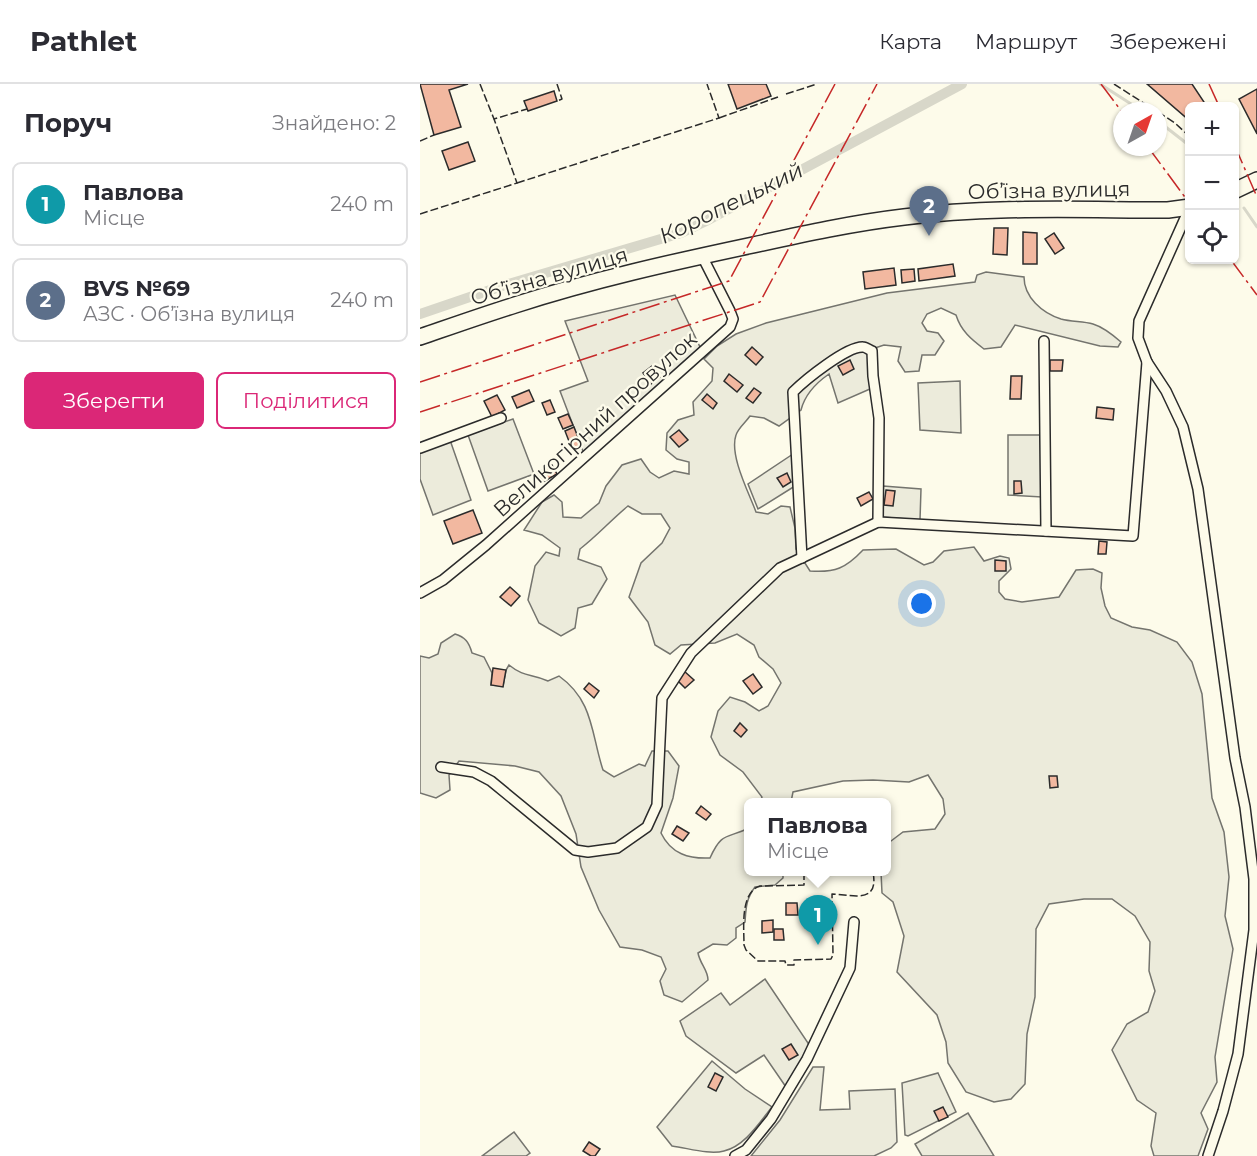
<!DOCTYPE html>
<html lang="uk">
<head>
<meta charset="utf-8">
<style>
  :root { --surface:#fff; --page:#f7f7f7; --text:#2b2b33; --muted:#7c7c81; --line:#e1e1e2; --accent:#db2777 }
  body { margin:0; font-family:Montserrat,sans-serif; background:var(--page); color:var(--text) }
  .controls { position:absolute; right:18px; top:18px; display:grid; overflow:hidden; border-radius:9px; box-shadow:0 2px 4px #0004 }
  .controls button { width:54px; height:54px; display:grid; place-items:center; padding:0; border:0; border-bottom:2px solid var(--line); background:var(--surface); color:var(--text); font:30px sans-serif }
  .compass { position:absolute; left:693px; top:18px; width:54px; height:54px; border-radius:50%; background:var(--surface); box-shadow:0 2px 4px #0004; rotate:40deg }
  .you { position:absolute; left:502px; top:520px; width:21px; height:21px; margin:-15px; border:4px solid #fff; border-radius:50%; background:#1a73e8; box-shadow:0 0 0 9px #1a73e833 }
  .badge { display:grid; place-items:center; width:39px; height:39px; border-radius:50%; background:var(--accent); color:#fff; font-size:20px; font-weight:700 }
  .pin { position:absolute; translate:-50% -50px; filter:drop-shadow(0 2px 3px #0008) }
  .pin::after { content:''; position:absolute; top:32px; width:21px; height:18px; background:inherit; clip-path:polygon(0 0,100% 0,50% 100%) }
  .popup { position:absolute; left:324px; top:714px; width:147px; height:78px; box-sizing:border-box; display:grid; place-content:center; border-radius:9px; background:var(--surface); filter:drop-shadow(0 2px 4px #0005); font-size:20px; white-space:nowrap; color:var(--muted) }
  .popup b { font-size:22px; color:var(--text) }
  .popup::after { content:''; position:absolute; left:50%; top:100%; margin-left:-12px; border:12px solid transparent; border-top-color:var(--surface) }
  .list { margin:0; padding:0; list-style:none }
  h2 { display:flex; justify-content:space-between; align-items:center; height:78px; margin:0; padding:0 24px; font-size:26px }
  h2 small { font-size:20px; font-weight:400; color:var(--muted) }
  .list li { display:grid; grid-template-columns:39px 1fr auto; gap:18px; align-items:center; box-sizing:border-box; height:84px; margin:0 12px 12px; padding:0 12px; border:2px solid var(--line); border-radius:9px }
  .list b { display:block; font-size:22px; white-space:nowrap }
  .list p { margin:0; font-size:20px; white-space:nowrap; color:var(--muted) }
  .list em { font-size:20px; font-style:normal; color:var(--muted) }
  .actions { display:flex; gap:12px; padding:18px 24px }
  .actions a { flex:1; padding:14px 0; border:2px solid var(--accent); border-radius:9px; text-align:center; font-size:21px; color:var(--accent) }
  .actions .main { background:var(--accent); color:#fff }
  .icon { flex:none; width:33px; height:33px; fill:none; stroke:currentColor; stroke-width:2; stroke-linecap:round; stroke-linejoin:round }
  .map { position:relative; flex:none; width:837px; height:1072px; overflow:hidden }
  header { display:flex; align-items:center; gap:36px; box-sizing:border-box; height:84px; padding:0 30px; background:var(--surface); border-bottom:2px solid var(--line) }
  header strong { font-size:28px }
  nav { display:flex; gap:33px; margin-inline-start:auto; font-size:21px }
  main { display:flex }
  aside { flex:1; background:var(--surface) }
  .map>svg:first-child { display:block }
</style>
</head>
<body>
<header>
<strong>Pathlet</strong>
<nav><a>Карта</a><a>Маршрут</a><a>Збережені</a></nav>
</header>
<main>
<aside>
<h2>Поруч<small>Знайдено: 2</small></h2>
<ul class="list">
<li><span class="badge" style="background:#0f9aa8">1</span><div><b>Павлова</b><p>Місце</p></div><em>240 m</em></li>
<li><span class="badge" style="background:#5c6f8a">2</span><div><b>BVS №69</b><p>АЗС · Обʼїзна вулиця</p></div><em>240 m</em></li>
</ul>
<div class="actions"><a class="main">Зберегти</a><a>Поділитися</a></div>
</aside>
<div class="map">
<svg width="837" height="1072" viewBox="0 0 837 1072">
  <rect width="100%" height="100%" fill="#fdfbea"/>
  <g fill="#ecebdb" stroke="#74746e" stroke-width="1.5">
    <path d="M566 188 604 193C604 213 622 229 641 235 652 238 663 237 673 240 683 243 693 251 701 258L698 263 680 262 595 241 581 263 564 265C551 255 541 247 536 231L521 224 507 230 502 239 507 247 518 249 524 257 515 271H502L499 287 485 288 478 277 481 263 464 261 446 267 448 268 450 305 418 319 409 290C396 299 385 310 381 326L359 342 344 334 330 332C326 338 318 344 316 351 309 371 329 409 336 428L348 430 361 422 370 423 375 444 376 465 390 487C415 489 426 484 443 466L476 465 504 481 513 478 524 467 554 463 564 477 580 472 589 474 591 485 579 497V508L585 515 602 518 639 513 656 486 673 485 682 489 681 504 685 522 691 534 712 543 730 546 757 558 772 578 782 610 792 714 804 748 809 793 805 832 813 865 795 973 797 998 781 1029 788 1045 778 1072H734L731 1062 736 1029 717 1016 692 966 707 940 728 928 735 907 729 887 730 858 715 832 692 815H664L629 820 616 845 615 913 607 950 605 1000 591 1015 574 1018 546 1008 528 979 526 958 517 931 477 888 484 852 473 818 462 809 461 788H467V760L483 748 515 745 525 730 523 715 508 691 489 698 453 696 423 697 373 708 371 718H340L342 713 323 688 300 671 291 653 298 627 310 613 325 618 339 627 348 622 361 599 353 585 339 573 334 561 317 550 295 559 261 561 250 570 235 561 228 538 209 513 221 479 242 459 250 444 241 430H222L208 422C191 436 177 452 160 465L158 475 181 483 187 495 172 520 158 524 155 544 141 552 119 539 108 516 115 482 126 468 139 472 140 464 122 451 104 446 122 418 134 411 142 418 143 433 161 434 179 419 186 402 202 381 221 375 230 388 239 394 254 387 269 390V378L257 375 246 366 247 349 258 336 274 331 273 318 292 297 293 284 284 275 297 262 316 250 346 239 467 209 555 198 557 191Z"/>
    <polygon points="255,211 280,263 277,268 164,370 140,307 168,297 145,237"/>
    <polygon points="540,297 541,349 500,346 498,299"/>
    <polygon points="93,335 114,390 68,407 48,351"/>
    <polygon points="588,351 622,351 622,413 588,411"/>
    <polygon points="30,356 51,416 13,431 0,395 0,367"/>
    <polygon points="373,370 375,402 338,425 328,400"/>
    <polygon points="463,402 501,405 500,436 462,433"/>
    <path d="M35 550C45 553 49 558 52 569L64 573 72 589 71 601 83 602 86 586 89 581C105 594 111 589 128 597L139 592C174 617 171 650 183 686L194 693 219 680 225 682 232 667H248L259 682 253 714 241 749C251 770 269 775 290 774 302 747 307 755 329 744V788H363V794L355 801 335 803C326 815 326 824 325 838L316 844V854L307 861 293 860 278 869C280 880 288 886 288 896L262 918 244 911 240 897 246 885 241 873 222 866 200 863 179 826 161 783 156 750 141 712 119 688 95 682 39 677 29 691 30 706 16 714 0 709V572L9 574 18 570 21 559Z"/>
    <polygon points="345,895 390,962 366,1003 344,971 316,989 266,952 260,937 301,909 310,921"/>
    <path d="M292 977 325 1005 352 1023C339 1039 325 1062 304 1067 289 1071 268 1064 252 1062L237 1043Z"/>
    <polygon points="393,983 404,983 400,1026 430,1025 429,1007 475,1005 477,1058 471,1064 454,1072 331,1072 360,1036"/>
    <polygon points="518,989 536,1028 488,1052 485,1051 482,999"/>
    <polygon points="548,1029 574,1072 502,1072 495,1060"/>
    <polygon points="94,1048 110,1069 106,1072 62,1072"/>
  </g>
  <g fill="none" stroke-linecap="round" stroke-linejoin="round">
    <g stroke="#d8d7c9" stroke-width="3">
      <polyline points="680,0 722,27"/>
      <polyline points="738,37 770,62"/>
      <polyline points="824,124 837,143"/>
    </g>
    <polyline stroke="#d8d7c9" stroke-width="10" points="0,230 85,201 261,149 286,137 542,0"/>
  </g>
  <g fill="#f2b8a0" stroke="#2b2b2b" stroke-width="1.5">
    <polygon points="0,0 48,0 29,6 41,43 14,51"/>
    <polygon points="308,0 346,0 351,12 317,25"/>
    <polygon points="727,0 772,0 784,18 780,21 780,22 770,22 770,37"/>
    <polygon points="837,5 837,50 819,15"/>
    <polygon points="134,7 137,17 108,27 104,17"/>
    <polygon points="48,58 55,77 29,86 22,67"/>
    <polygon points="574,144 588,144 587,171 573,170"/>
    <polygon points="603,148 617,149 617,180 603,180"/>
    <polygon points="634,149 644,164 635,170 625,155"/>
    <polygon points="533,180 535,192 499,197 498,185"/>
    <polygon points="474,184 476,201 445,205 443,188"/>
    <polygon points="494,185 495,197 482,199 481,186"/>
    <polygon points="332,263 343,273 336,281 325,271"/>
    <polygon points="430,276 434,285 423,291 418,282"/>
    <polygon points="630,276 643,276 642,287 630,287"/>
    <polygon points="232,282 240,293 231,300 223,289"/>
    <polygon points="309,290 323,301 317,308 304,297"/>
    <polygon points="591,292 602,292 601,315 590,315"/>
    <polygon points="334,304 341,309 333,319 326,314"/>
    <polygon points="109,306 114,317 97,324 92,313"/>
    <polygon points="287,310 297,319 293,325 282,316"/>
    <polygon points="77,311 85,326 72,333 64,317"/>
    <polygon points="130,316 135,328 127,331 122,319"/>
    <polygon points="677,323 694,325 693,336 676,334"/>
    <polygon points="148,330 153,341 143,345 138,334"/>
    <polygon points="154,343 161,361 152,365 145,347"/>
    <polygon points="259,346 268,356 259,363 250,353"/>
    <polygon points="132,381 137,390 123,398 117,389"/>
    <polygon points="367,389 371,398 363,403 357,394"/>
    <polygon points="594,397 601,397 602,409 594,410"/>
    <polygon points="466,406 475,407 473,422 464,421"/>
    <polygon points="449,408 453,415 441,422 437,414"/>
    <polygon points="53,426 62,449 33,460 24,437"/>
    <polygon points="679,457 687,458 686,470 678,470"/>
    <polygon points="575,476 586,477 586,487 575,487"/>
    <polygon points="90,503 100,512 91,522 80,513"/>
    <polygon points="73,584 86,586 83,603 71,601"/>
    <polygon points="264,587 274,596 265,604 256,595"/>
    <polygon points="333,590 342,603 333,610 323,597"/>
    <polygon points="169,599 179,607 174,614 164,605"/>
    <polygon points="320,639 327,646 321,653 314,647"/>
    <polygon points="629,692 637,692 638,703 630,704"/>
    <polygon points="281,722 291,730 286,736 276,729"/>
    <polygon points="257,742 269,749 263,757 252,750"/>
    <polygon points="366,819 377,819 378,831 366,831"/>
    <polygon points="353,836 353,848 342,849 342,837"/>
    <polygon points="354,845 363,845 364,856 354,856"/>
    <polygon points="371,960 378,971 369,976 362,965"/>
    <polygon points="295,989 303,993 296,1007 288,1003"/>
    <polygon points="523,1023 528,1033 519,1037 514,1027"/>
    <polygon points="169,1058 180,1065 175,1072 171,1072 163,1067"/>
  </g>
  <g fill="none" stroke-linecap="round" stroke-linejoin="round">
    <defs>
      <g id="minor">
        <polyline points="770,123 719,237 718,254 727,278 746,307 763,343 778,405 815,674 825,723 834,795 834,846 818,970 803,1027 788,1072"/>
        <polyline points="624,257 626,447"/>
        <polyline points="0,364 81,334"/>
        <path d="M382 474 373 308C385 296 427 262 443 263 446 263 449 266 452 267L453 292 459 334 458 438"/>
        <polyline points="0,509 23,496 66,461 310,243 313,235 310,227 282,172"/>
        <polyline points="21,683 54,688 71,697 155,766 168,768 197,764 227,743 237,721 242,614 271,569 360,484 458,438 713,452 727,278"/>
        <polyline points="315,1072 326,1066 351,1035 387,975 430,884 434,838"/>
      </g>
      <g id="primary">
        <polyline points="814,107 837,96"/>
        <path d="M0 253C32 242 63 231 95 221 172 196 253 178 333 161 383 150 433 139 484 133 571 122 660 126 748 126L770 123"/>
      </g>
    </defs>
    <use href="#minor" stroke="#2b2b2b" stroke-width="12"/>
    <use href="#primary" stroke="#2b2b2b" stroke-width="18"/>
    <use href="#minor" stroke="#fdfbea" stroke-width="9"/>
    <use href="#primary" stroke="#fdfbea" stroke-width="15"/>
    <g stroke="#2b2b2b" stroke-width="1.5" stroke-dasharray="8 3" stroke-linecap="butt">
      <polyline points="60,0 74,35 107,25"/>
      <polyline points="137,0 142,15 137,17"/>
      <polyline points="694,0 736,27"/>
      <polyline points="366,10 397,0"/>
      <polyline points="738,28 755,39 770,53"/>
      <polyline points="299,34 358,13"/>
      <polyline points="0,57 14,51"/>
      <polyline points="97,99 299,34 287,0"/>
      <polyline points="0,130 97,99 74,35"/>
      <path d="M384 788V801L340 802C320 808 324 844 324 861L326 866 338 877H365L366 881H374V876L411 875 413 871 412 810C434 811 459 820 453 788"/>
    </g>
    <g stroke="#c62828" stroke-width="1.5" stroke-dasharray="21 4.5 3 4.5" stroke-linecap="butt">
      <polyline points="681,0 702,28"/>
      <polyline points="789,0 799,22"/>
      <polyline points="814,60 837,113"/>
      <polyline points="728,63 770,120"/>
      <polyline points="811,176 837,211"/>
      <polyline points="0,298 309,197 415,0"/>
      <polyline points="0,328 340,218 457,0"/>
    </g>
  </g>
  <g text-anchor="middle" dominant-baseline="central" stroke-width="4.5" stroke-linejoin="round" paint-order="stroke">
    <g font-size="21" fill="#2b2b2b" stroke="#fdfbea">
      <text transform="translate(629 106) rotate(-1)">Обʼїзна вулиця</text>
      <text transform="translate(129 192) rotate(-16)">Обʼїзна вулиця</text>
      <text transform="translate(175 340) rotate(-42)">Великогірний провулок</text>
    </g>
    <g font-size="22" font-style="italic" fill="#2b2b2b" stroke="#fdfbea">
      <text transform="translate(311 119) rotate(-26)">Коропецький</text>
    </g>
  </g>
</svg>
<div class="controls">
<button>+</button>
<button>−</button>
<button><svg class="icon" aria-label="locate" viewBox="0 0 24 24"><circle cx="12" cy="12" r="6"/><path d="M12 2v4M12 18v4M2 12h4M18 12h4"/></svg></button>
</div>
<svg class="compass" viewBox="-18 -18 36 36"><path d="M0-13l5 13h-10z" fill="#e53935"/><path d="M0 13l5-13h-10z" fill="#7c7c81"/></svg>
<div class="you"></div>
<div class="pin badge" style="left:398px;top:861px;background:#0f9aa8">1</div>
<div class="popup"><b>Павлова</b>Місце</div>
<div class="pin badge" style="left:509px;top:152px;background:#5c6f8a">2</div>
</div>
</main>
</body>
</html>
